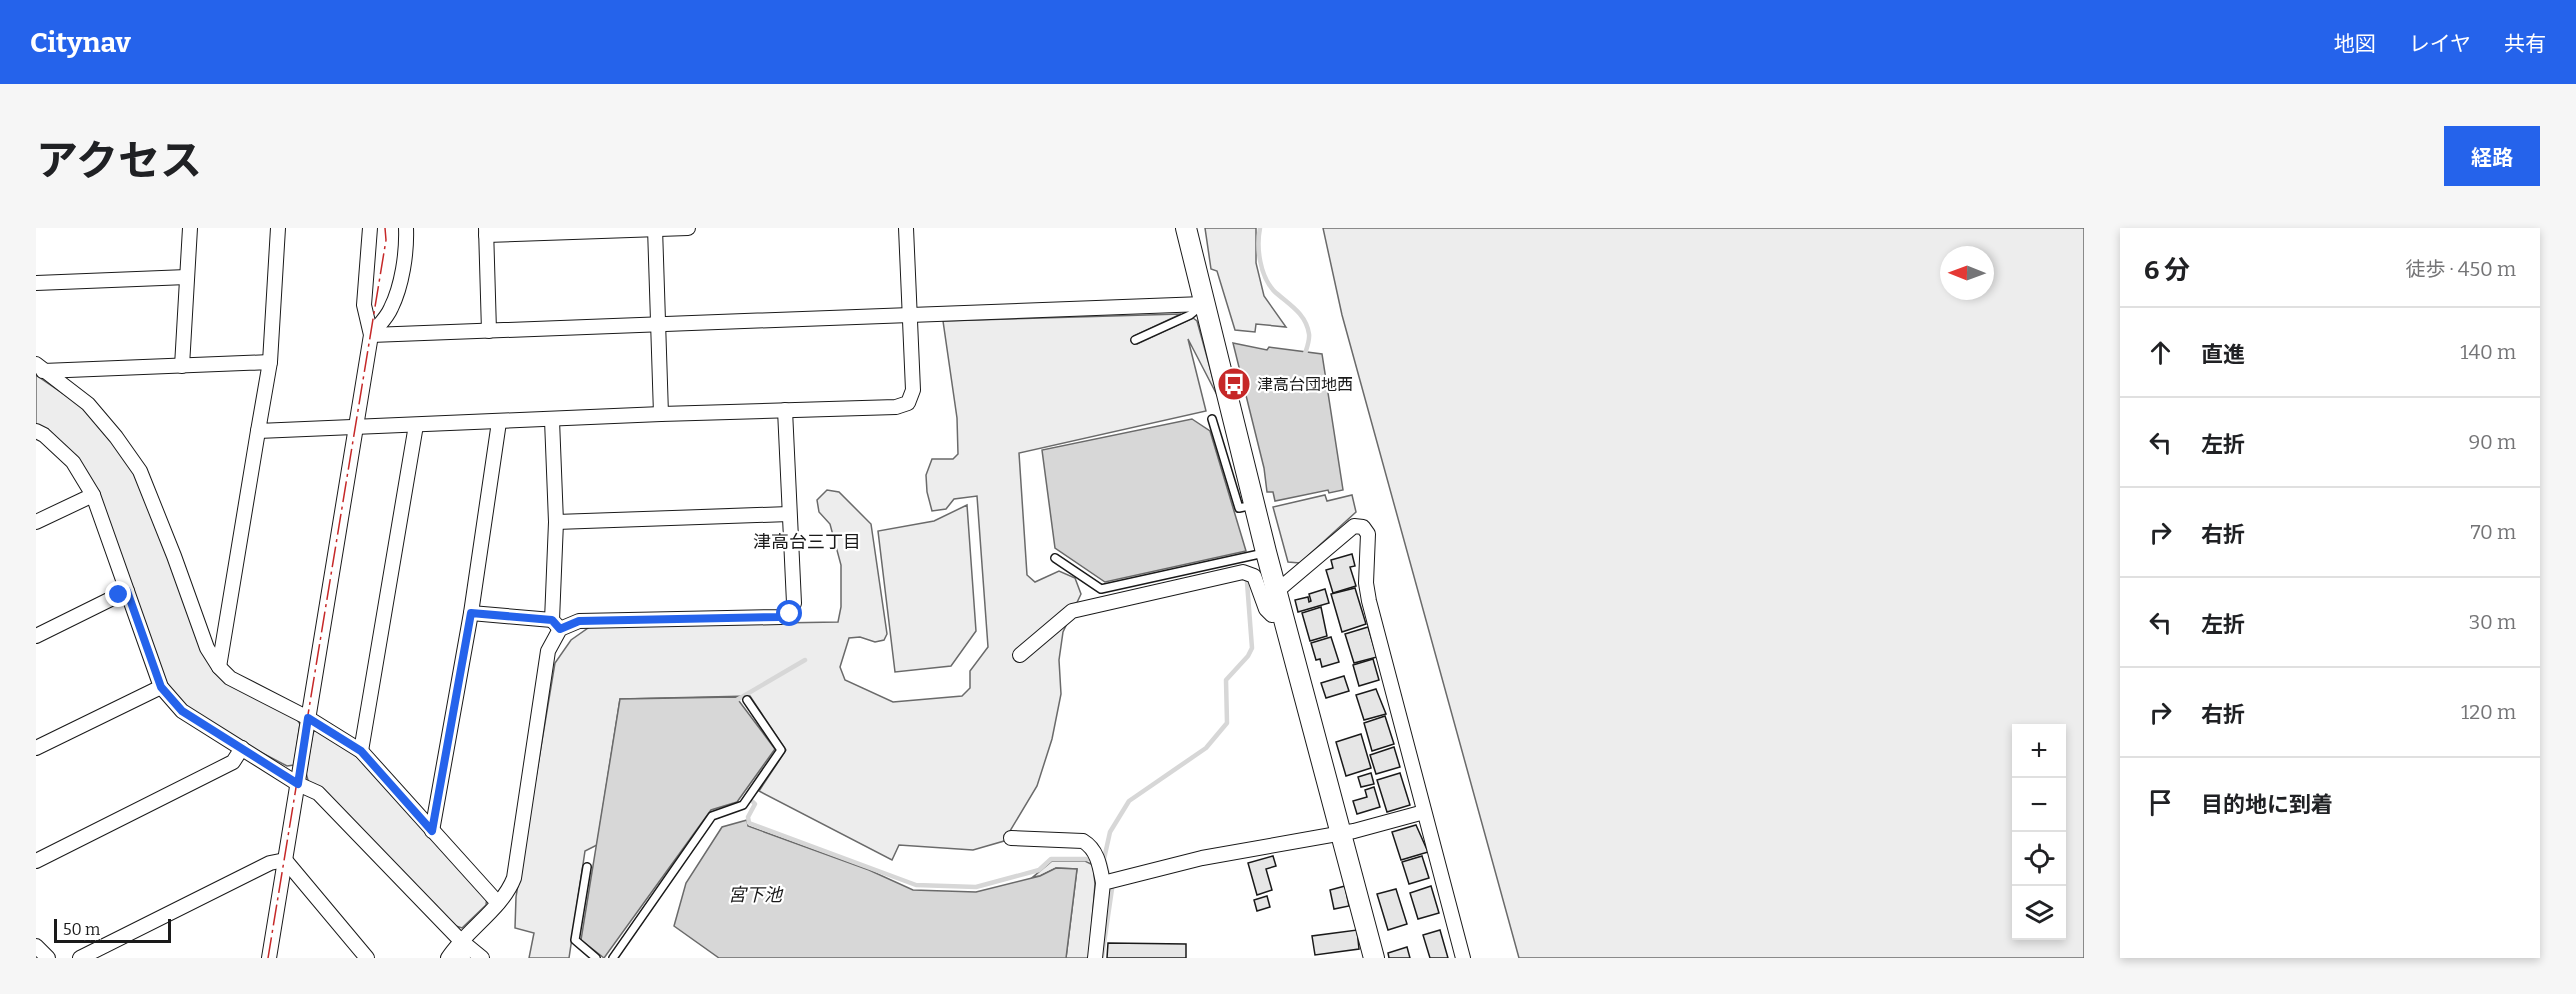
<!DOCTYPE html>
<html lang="ja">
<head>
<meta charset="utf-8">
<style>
  :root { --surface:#fff; --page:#f6f6f6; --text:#202124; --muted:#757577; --line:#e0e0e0; --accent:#2563eb }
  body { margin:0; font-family:Bitter,"Noto Sans JP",serif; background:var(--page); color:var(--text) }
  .controls { position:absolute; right:18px; bottom:18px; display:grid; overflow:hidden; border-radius:0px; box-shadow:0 3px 9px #0003 }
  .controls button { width:54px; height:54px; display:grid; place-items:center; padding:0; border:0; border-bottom:2px solid var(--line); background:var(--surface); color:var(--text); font:30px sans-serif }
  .compass { position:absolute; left:1904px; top:18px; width:54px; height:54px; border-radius:50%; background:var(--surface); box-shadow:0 3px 9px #0003; rotate:271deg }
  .scale { position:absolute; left:18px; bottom:15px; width:117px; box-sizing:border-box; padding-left:6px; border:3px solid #1a1a1a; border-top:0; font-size:16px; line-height:21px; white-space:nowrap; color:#1a1a1a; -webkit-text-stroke:4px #fff; paint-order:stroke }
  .stop { position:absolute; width:18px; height:18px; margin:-14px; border:4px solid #2563eb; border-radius:50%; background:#fff }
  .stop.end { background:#2563eb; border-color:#fff; box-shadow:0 2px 6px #0008 }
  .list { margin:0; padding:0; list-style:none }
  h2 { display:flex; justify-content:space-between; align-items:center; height:78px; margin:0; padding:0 24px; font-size:26px }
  h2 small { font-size:20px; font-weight:400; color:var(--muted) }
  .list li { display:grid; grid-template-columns:39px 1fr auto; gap:18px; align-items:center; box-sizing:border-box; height:90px; padding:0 24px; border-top:2px solid var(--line) }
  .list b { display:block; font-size:22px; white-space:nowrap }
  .list em { font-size:20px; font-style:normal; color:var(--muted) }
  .icon { flex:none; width:33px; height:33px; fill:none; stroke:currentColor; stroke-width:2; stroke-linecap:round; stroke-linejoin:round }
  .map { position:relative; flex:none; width:2048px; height:730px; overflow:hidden; border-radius:0px }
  header { display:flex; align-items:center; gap:36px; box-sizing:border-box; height:84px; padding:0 30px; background:var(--accent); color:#fff }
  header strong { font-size:28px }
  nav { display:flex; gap:33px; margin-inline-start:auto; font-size:21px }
  .intro { display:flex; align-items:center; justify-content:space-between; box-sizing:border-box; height:144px; padding:0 36px }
  h1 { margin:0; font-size:42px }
  .button { padding:15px 27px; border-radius:0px; background:var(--accent); color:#fff; font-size:21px; font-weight:700 }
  main { display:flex; gap:36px; padding:0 36px }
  aside { flex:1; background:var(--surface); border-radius:0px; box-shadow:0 3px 9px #0003 }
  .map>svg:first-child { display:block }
</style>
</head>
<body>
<header>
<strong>Citynav</strong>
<nav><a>地図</a><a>レイヤ</a><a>共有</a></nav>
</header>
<div class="intro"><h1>アクセス</h1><a class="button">経路</a></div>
<main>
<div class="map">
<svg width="2048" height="730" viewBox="0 0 2048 730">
  <rect width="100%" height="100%" fill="#fff"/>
  <g fill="#ededed" stroke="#6a6a6a" stroke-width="1.5" fill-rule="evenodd">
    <polygon points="1169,0 1220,0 1220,35 1228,68 1250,99 1220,96 1219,104 1199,102 1181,43 1175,41"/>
    <path d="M1287 0H2048V730H1483L1306 87ZM1913 27H1949V63H1913ZM1980 500H2026V708H1980Z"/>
    <polygon points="1145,86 1098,108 1099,112 1101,116 1157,90 1161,93 1182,169 1152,111 1170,183 983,225 991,347 999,354 1023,343 1039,350 1045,366 1027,404 1023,432 1025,466 1016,511 1001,558 968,613 937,622 863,617 856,632 723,563 750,522 714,468 584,471 561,617 549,623 533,730 493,730 498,705 479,700 480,669 519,435 535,412 555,398 802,394 805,379 805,337 794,296 783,284 781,272 791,262 803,264 835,296 851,406 848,412 839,414 824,409 813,410 804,439 809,452 857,474 926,468 934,460 934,443 952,419 941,268 918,271 910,281 896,283 891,264 890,247 896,231 917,231 922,226 921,190 907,93"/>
    <polygon points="0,147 48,180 78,212 101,246 166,422 260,490 264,496 258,537 251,538 209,516 150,480 131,456 60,263 0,197"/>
    <polygon points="1289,267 1291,273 1316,267 1320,284 1264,335 1252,334 1237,279"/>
    <polygon points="931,277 940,403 915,438 859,444 842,303 898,293"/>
    <polygon points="284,500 323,527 451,668 450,677 426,700 420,698 273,556 270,545 277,504"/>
    <polygon points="1016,633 1049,633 1057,637 1059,656 1053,730 1030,730 1041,641 1020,640 1004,648 997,649"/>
  </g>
  <g fill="#d7d7d7" stroke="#6a6a6a" stroke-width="1.5">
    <polygon points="1197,115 1231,122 1233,119 1286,126 1307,262 1293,265 1292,262 1239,273 1237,264 1231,264 1228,240"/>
    <polygon points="1156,191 1174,203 1210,323 1069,354 1019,320 1006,222"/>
    <polygon points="700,469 739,521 701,574 675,582 568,730 545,712 584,471"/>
    <polygon points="711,592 712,598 833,642 877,662 940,664 1004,648 1020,640 1041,641 1030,730 683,730 638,698 650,655 686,599"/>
  </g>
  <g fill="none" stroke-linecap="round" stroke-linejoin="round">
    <g stroke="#d7d7d7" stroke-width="4.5">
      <path d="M1224 0C1220 20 1224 48 1238 63 1252 76 1270 85 1273 106 1274 113 1270 122 1268 129"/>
      <polyline points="699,473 769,432"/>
      <polyline points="717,574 719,576 712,589 713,595 880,657 940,659 1003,642 1015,631 1056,631"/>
      <polyline points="1066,729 1076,661 1068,631 1074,604 1093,573 1170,520 1191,495 1190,452 1212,428 1216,420 1211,354"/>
    </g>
  </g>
  <g fill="#e6e6e6" stroke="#1a1a1a" stroke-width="1.5">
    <polygon points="1316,326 1319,338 1314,339 1320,358 1297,365 1290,342 1297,340 1295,332"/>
    <polygon points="1319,360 1330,396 1306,404 1295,366"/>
    <polygon points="1289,361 1293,375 1262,384 1259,372 1272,369 1273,374 1275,373 1273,366"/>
    <polygon points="1285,379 1291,408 1274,413 1266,385"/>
    <polygon points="1332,399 1341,429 1318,435 1309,406"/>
    <polygon points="1295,409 1303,434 1286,439 1284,431 1280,432 1275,415"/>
    <polygon points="1337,431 1343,452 1323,458 1317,437"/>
    <polygon points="1308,448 1313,463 1290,470 1285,455"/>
    <polygon points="1340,461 1350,486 1328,492 1320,467"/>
    <polygon points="1349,488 1358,516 1336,523 1328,495"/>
    <polygon points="1325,506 1335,540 1310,548 1300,514"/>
    <polygon points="1358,519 1364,539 1340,546 1334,527"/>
    <polygon points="1335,545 1338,556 1325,559 1322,549"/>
    <polygon points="1364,545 1374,577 1351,584 1341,552"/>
    <polygon points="1338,559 1344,579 1321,586 1317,573 1331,569 1329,562"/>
    <polygon points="1380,597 1392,624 1365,632 1356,604"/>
    <polygon points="1237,628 1240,638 1230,641 1236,662 1221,667 1212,635"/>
    <polygon points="1386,628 1393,650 1373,656 1366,634"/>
    <polygon points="1309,658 1313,678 1298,681 1294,662"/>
    <polygon points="1395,658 1403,685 1382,691 1374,665"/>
    <polygon points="1360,661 1371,696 1352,702 1341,666"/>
    <polygon points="1231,668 1234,679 1221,683 1218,672"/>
    <polygon points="1321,702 1323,721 1279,727 1276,708"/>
    <polygon points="1404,702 1412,730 1394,730 1387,707"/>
    <polygon points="1072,715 1150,716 1150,730 1071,730"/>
    <polygon points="1371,719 1374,730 1353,730 1352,725"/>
  </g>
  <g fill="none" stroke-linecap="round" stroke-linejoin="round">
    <defs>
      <g id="lane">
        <polyline points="1099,112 1154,87 1165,78"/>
        <polyline points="1176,191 1203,280 1217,277"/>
        <polyline points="1019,330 1065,361 1228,325"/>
        <polyline points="551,639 539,712 560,730"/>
        <polyline points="577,730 676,588 707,577 745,522 711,472"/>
      </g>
      <g id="street">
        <polyline points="450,0 453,103"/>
        <polyline points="619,0 625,186"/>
        <polyline points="450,7 652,0"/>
        <polyline points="0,55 151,49"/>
        <polyline points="335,107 1167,76"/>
        <path d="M335 107C341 99 351 90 355 80 366 58 371 25 370 0"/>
        <polyline points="234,134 242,0"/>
        <polyline points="0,136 52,176 80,209 104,243 138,328 171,420 183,439 194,450 272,490 325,523 462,675"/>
        <polyline points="146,138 154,0"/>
        <polyline points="7,143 234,134 222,203 625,186 860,179 872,175 877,162 870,0"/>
        <polyline points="516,192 520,294 516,392 524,401"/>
        <polyline points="0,203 8,207 37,234 57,267 125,459 146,483 262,556 282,565 424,712 446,730"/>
        <polyline points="0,294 57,267"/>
        <polyline points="520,294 753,286"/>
        <polyline points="1241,363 1318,298 1327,299 1332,306 1330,355 1333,373 1427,730"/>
        <polyline points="435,385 516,392"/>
        <polyline points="0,408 91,363"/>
        <polyline points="984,427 1036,383 1207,344 1218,348 1230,381 1236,387 1247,385"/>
        <polyline points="183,439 222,203"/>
        <polyline points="0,520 125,459"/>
        <polyline points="325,523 380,197"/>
        <polyline points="396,603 435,385 463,194"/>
        <path d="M975 610 1047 613C1062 622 1064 639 1067 655"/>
        <polyline points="0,633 197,534 206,520"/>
        <polyline points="424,712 427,730"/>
        <polyline points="0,718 12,730"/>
        <polyline points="44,730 234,635 249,632 331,730"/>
        <polyline points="233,730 335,107 328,77 334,0"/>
        <path d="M412 730C431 701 466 681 478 650L512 423 524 401 543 393 745 389 754 386 758 375 749 182"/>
        <polyline points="1059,730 1067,655 1166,630 1318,603 1388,584"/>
      </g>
      <polyline id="secondary" points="1150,0 1230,324 1338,730"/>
    </defs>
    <use href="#lane" stroke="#1a1a1a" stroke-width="10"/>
    <use href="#street" stroke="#1a1a1a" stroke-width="16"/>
    <use href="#secondary" stroke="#1a1a1a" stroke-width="22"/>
    <use href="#lane" stroke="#fff" stroke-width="7"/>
    <use href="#street" stroke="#fff" stroke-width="14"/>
    <use href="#secondary" stroke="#fff" stroke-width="20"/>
    <polyline stroke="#c62828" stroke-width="1.5" stroke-dasharray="21 4.5 3 4.5" stroke-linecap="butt" points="232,730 350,12 349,0"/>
  </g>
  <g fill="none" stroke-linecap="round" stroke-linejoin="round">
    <polyline stroke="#2563eb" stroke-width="8" points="83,367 91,363 125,459 146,483 262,556 272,490 325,523 396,603 435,385 516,392 524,401 543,393 744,389 754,386"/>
  </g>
  <defs>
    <symbol id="bus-disc" viewBox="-11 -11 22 22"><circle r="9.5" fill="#c62828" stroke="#fff"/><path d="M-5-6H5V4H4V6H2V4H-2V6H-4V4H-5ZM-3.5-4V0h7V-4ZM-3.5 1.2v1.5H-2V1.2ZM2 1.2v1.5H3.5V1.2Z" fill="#fff"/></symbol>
  </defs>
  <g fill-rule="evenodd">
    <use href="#bus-disc" x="1179" y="137" width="38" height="38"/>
  </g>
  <g text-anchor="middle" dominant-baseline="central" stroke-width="4.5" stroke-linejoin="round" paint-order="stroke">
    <g font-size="16" fill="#1a1a1a" stroke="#fff" text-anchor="start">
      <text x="1221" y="156">津高台団地西</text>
    </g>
    <g font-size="18" fill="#1a1a1a" stroke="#fff">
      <text x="771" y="314">津高台三丁目</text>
    </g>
    <g font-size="18" font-style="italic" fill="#1a1a1a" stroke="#fff">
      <text x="719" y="667">宮下池</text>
    </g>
  </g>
</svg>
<div class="controls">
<button>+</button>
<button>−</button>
<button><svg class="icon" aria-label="locate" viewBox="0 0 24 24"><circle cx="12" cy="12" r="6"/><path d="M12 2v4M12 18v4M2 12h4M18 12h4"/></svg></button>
<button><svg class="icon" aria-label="layers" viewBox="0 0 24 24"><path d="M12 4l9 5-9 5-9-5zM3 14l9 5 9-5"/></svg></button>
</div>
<svg class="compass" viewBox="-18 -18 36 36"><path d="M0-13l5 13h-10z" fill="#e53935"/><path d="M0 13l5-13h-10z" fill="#757577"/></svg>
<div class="scale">50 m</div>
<div class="stop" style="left:754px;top:386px"></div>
<div class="stop end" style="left:83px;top:367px"></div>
</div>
<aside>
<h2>6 分<small>徒歩 · 450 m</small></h2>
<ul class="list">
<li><svg class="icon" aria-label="ahead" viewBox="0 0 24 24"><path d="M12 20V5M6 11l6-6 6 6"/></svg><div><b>直進</b></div><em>140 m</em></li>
<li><svg class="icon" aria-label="left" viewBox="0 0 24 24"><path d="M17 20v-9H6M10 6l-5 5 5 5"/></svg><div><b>左折</b></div><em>90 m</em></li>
<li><svg class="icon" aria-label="right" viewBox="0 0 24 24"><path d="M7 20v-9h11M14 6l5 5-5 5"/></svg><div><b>右折</b></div><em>70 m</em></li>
<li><svg class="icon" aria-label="left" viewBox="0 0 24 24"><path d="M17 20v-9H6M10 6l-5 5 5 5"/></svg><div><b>左折</b></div><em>30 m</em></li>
<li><svg class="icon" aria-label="right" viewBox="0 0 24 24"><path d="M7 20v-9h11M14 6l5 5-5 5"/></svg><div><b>右折</b></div><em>120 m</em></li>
<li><svg class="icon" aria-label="arrive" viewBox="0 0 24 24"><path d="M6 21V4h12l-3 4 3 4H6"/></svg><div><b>目的地に到着</b></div></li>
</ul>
</aside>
</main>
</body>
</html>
